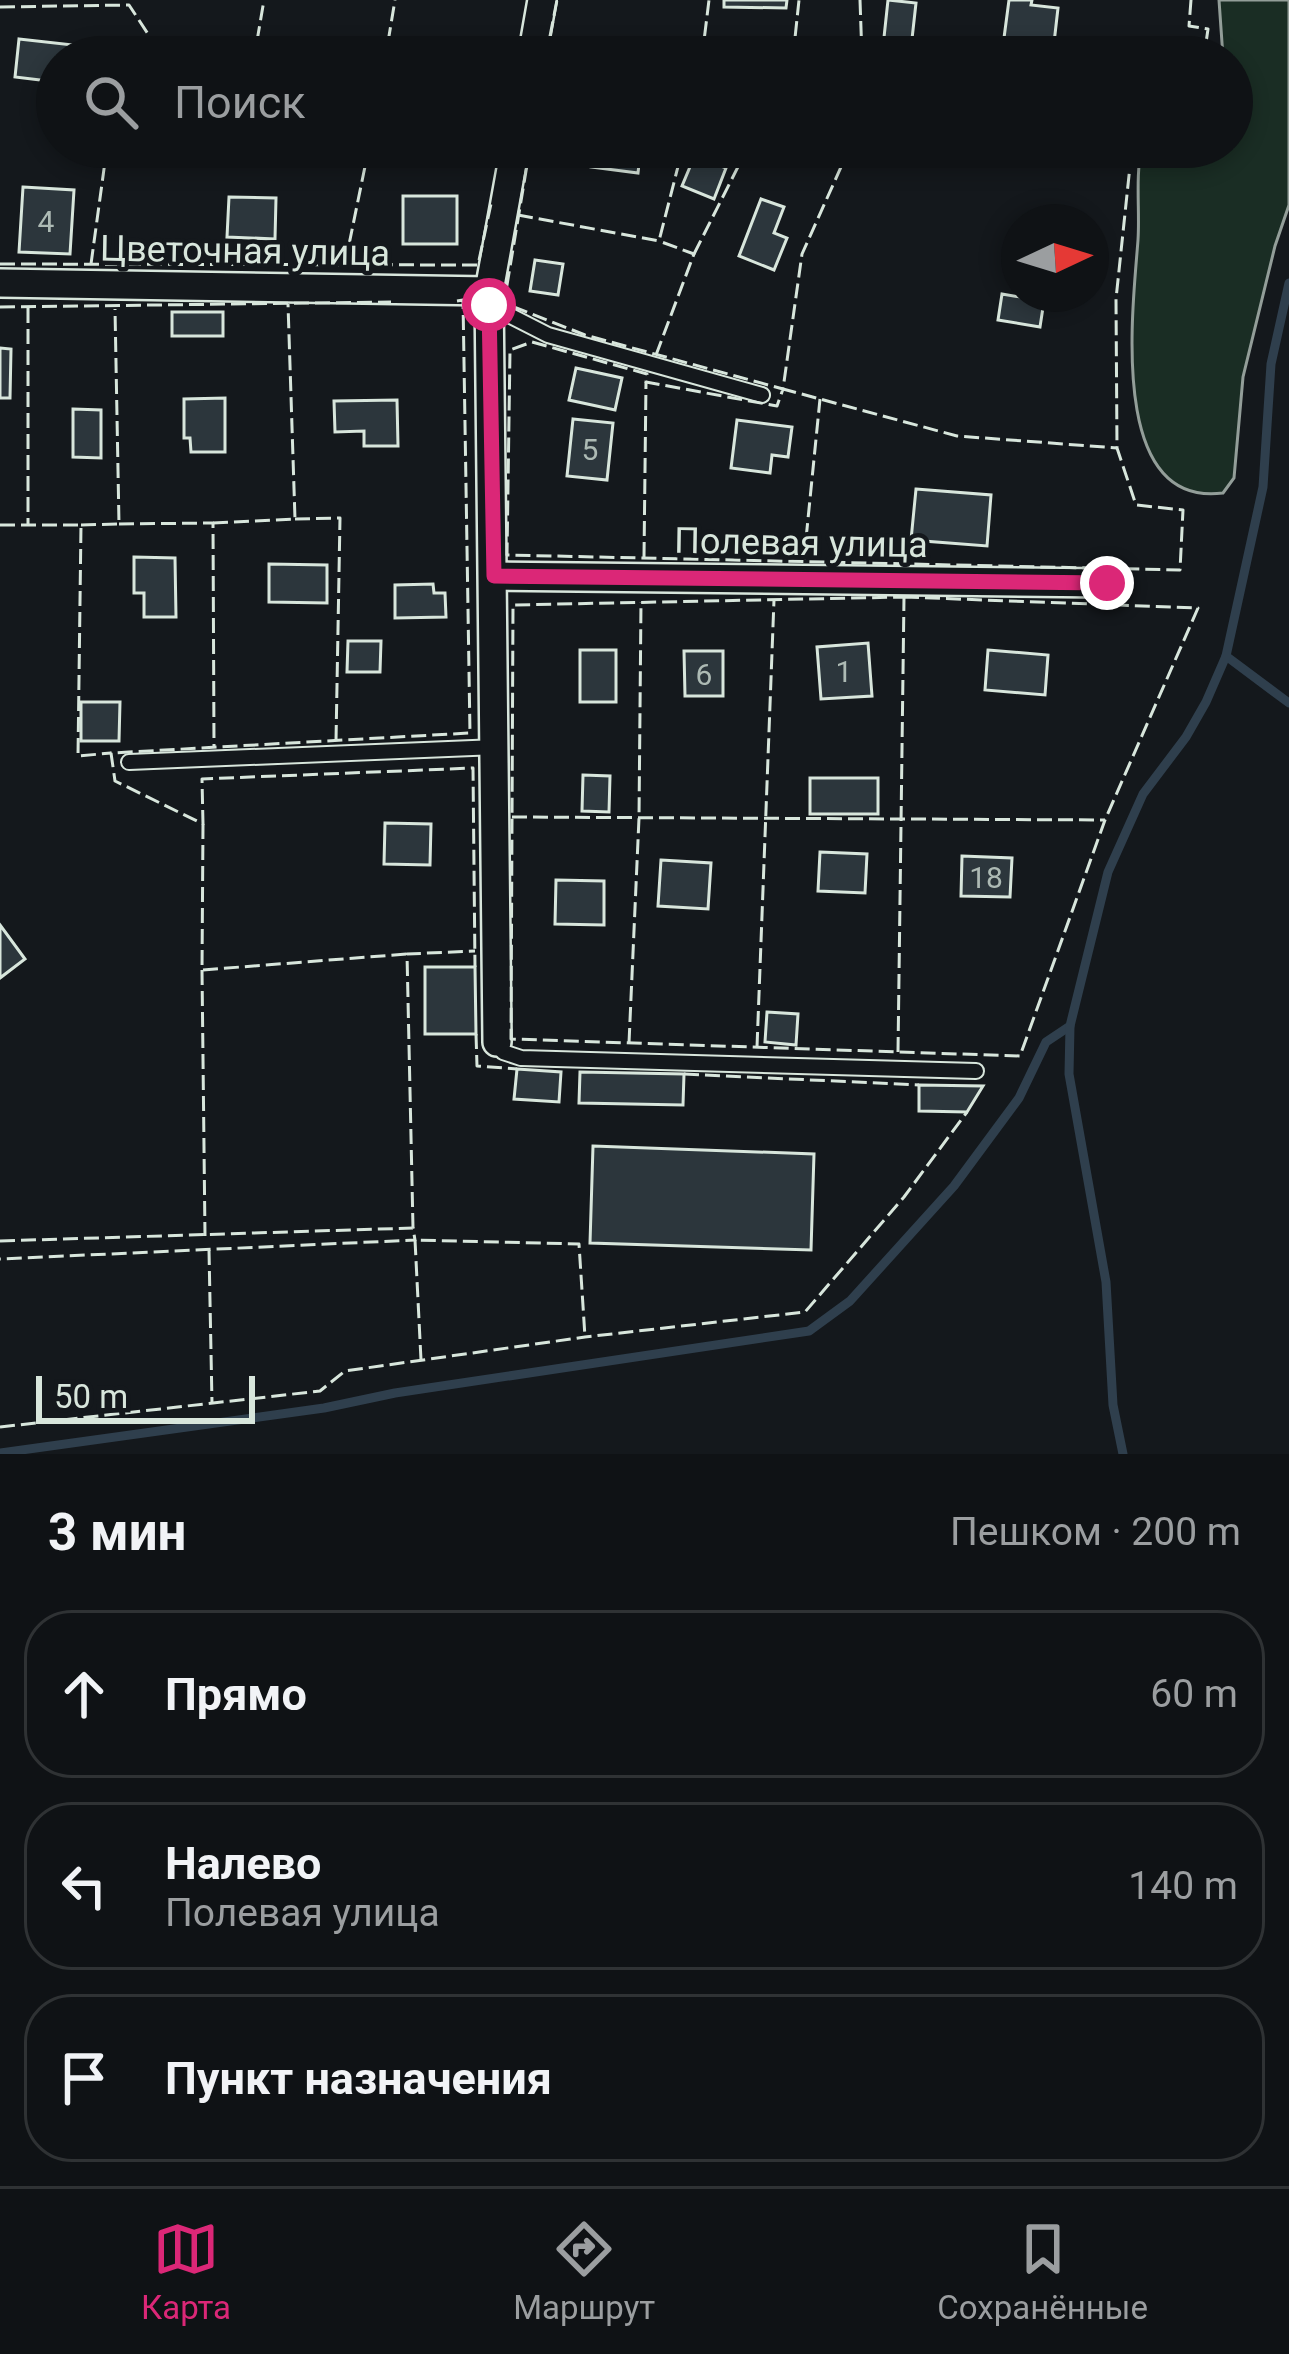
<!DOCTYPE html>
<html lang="ru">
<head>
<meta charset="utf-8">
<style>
  :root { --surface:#0f1215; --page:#1d2022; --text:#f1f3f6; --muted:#9b9ea0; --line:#2f3234; --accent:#db2777 }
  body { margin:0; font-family:Roboto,sans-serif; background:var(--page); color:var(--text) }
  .compass { position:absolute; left:1001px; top:204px; width:108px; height:108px; border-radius:50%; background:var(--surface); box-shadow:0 6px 18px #0003; rotate:86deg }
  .scale { position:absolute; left:36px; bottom:30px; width:219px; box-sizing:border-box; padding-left:12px; border:6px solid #d8e6dc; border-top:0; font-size:33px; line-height:42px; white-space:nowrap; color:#d8e6dc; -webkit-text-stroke:9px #14181c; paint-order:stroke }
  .stop { position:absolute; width:36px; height:36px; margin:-27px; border:9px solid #db2777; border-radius:50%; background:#fff }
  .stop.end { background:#db2777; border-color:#fff; box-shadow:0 3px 12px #0008 }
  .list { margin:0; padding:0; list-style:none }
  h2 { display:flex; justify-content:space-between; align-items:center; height:156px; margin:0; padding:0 48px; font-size:51px }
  h2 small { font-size:39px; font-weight:400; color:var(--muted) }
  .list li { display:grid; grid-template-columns:78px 1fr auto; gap:36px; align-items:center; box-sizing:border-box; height:168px; margin:0 24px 24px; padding:0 24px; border:3px solid var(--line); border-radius:48px }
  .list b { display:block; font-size:45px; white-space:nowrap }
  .list p { margin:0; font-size:39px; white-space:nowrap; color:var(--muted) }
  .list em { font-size:39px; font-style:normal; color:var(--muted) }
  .icon { flex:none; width:66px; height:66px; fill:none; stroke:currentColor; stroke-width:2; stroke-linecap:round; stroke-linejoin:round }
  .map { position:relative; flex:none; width:1289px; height:1454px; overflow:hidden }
  .search { position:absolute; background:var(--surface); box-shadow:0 6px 18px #0003; left:36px; right:36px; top:36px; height:132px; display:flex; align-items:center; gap:30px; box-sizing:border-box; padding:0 42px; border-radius:66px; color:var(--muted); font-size:45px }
  .sheet { height:732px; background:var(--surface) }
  nav { display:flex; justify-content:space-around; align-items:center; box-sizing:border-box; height:168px; border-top:3px solid var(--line); background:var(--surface); font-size:33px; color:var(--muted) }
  nav a { display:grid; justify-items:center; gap:6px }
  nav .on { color:var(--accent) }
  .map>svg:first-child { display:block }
</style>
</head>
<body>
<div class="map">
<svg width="1289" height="1454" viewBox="0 0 1289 1454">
  <rect width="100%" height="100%" fill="#14181c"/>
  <path fill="#1a2d24" stroke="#939e99" stroke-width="3" d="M1219 0H1289V205L1275 246 1243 377 1234 478 1223 493C1107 508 1133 308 1138 240 1140 210 1135 176 1142 147H1232V57H1223Z"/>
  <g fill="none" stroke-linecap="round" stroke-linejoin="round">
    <g stroke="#2f3f4d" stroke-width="9">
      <polyline points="1226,656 1289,703"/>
      <polyline points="0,1453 324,1408 395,1393 809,1331 850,1301 954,1186 1019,1098 1046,1042 1070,1026"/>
      <polyline points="1123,1454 1113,1405 1106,1282 1069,1074 1070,1026 1108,872 1143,794 1186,737 1206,702 1226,656 1263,487 1271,364 1289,283"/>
    </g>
  </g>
  <g fill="#2c363c" stroke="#d8e6dc" stroke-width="3">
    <polygon points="724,0 787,0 786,8 724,7"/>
    <polygon points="888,0 916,3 910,57 882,56"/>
    <polygon points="1009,0 1032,0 1031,5 1058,8 1054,43 1004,38"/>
    <polygon points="19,39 100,48 99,57 57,57 57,82 15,77"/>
    <polygon points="594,147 641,147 638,173 591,167"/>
    <polygon points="695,155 726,168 714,199 682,186"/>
    <polygon points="23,187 74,190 70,254 19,252"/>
    <rect x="403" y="196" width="54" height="48"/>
    <polygon points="229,197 276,198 275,239 227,237"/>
    <polygon points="761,199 784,207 774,233 787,238 774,270 739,256"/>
    <polygon points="535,260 563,264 558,295 530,291"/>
    <polygon points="1002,294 1044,301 1040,327 998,320"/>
    <rect x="172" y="312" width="51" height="24"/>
    <polygon points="0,348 11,349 10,398 0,398"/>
    <polygon points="576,368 622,378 615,410 569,400"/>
    <polygon points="225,398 225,452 191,452 190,438 184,438 184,399"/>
    <polygon points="397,400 398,446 364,446 364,431 335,432 334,401"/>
    <polygon points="73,409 101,410 101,458 73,457"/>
    <polygon points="573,419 613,423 607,480 567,476"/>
    <polygon points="737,420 792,427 788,457 772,455 770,473 731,468"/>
    <polygon points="916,489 991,495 987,546 911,540"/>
    <polygon points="134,557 175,558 176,617 144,617 144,593 134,593"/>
    <polygon points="269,564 327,565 327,603 269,602"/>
    <polygon points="433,584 434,593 445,593 446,617 395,618 395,585"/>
    <polygon points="348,641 381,641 380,672 347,672"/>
    <polygon points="868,643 872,696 821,699 817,647"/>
    <rect x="580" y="650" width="36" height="52"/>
    <polygon points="988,650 1048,655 1045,695 985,690"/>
    <polygon points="684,651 723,651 723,696 685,696"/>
    <polygon points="81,702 120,702 119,741 81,741"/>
    <polygon points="583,775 610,776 609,812 582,811"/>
    <rect x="810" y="778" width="68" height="36"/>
    <polygon points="385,823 431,824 430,865 384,864"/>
    <polygon points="820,852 867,854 865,893 818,891"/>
    <polygon points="962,856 1012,858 1010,897 961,896"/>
    <polygon points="661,860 711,863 708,909 658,906"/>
    <polygon points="556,880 604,881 604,925 555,924"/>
    <polygon points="0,925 25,959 0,978"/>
    <polygon points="425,967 475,967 476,1034 425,1034"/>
    <polygon points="767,1012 798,1014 796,1045 765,1042"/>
    <polygon points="517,1069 561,1072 559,1102 514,1099"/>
    <polygon points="580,1072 684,1074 683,1105 579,1103"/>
    <polygon points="919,1085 983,1086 967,1112 919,1111"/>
    <polygon points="593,1146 814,1154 811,1250 590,1243"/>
  </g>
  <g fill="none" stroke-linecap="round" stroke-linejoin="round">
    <defs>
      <g id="lane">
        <polyline points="489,305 548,335 762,395"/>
        <polyline points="129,762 497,747"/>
        <polyline points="497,1042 503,1052 521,1058 976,1071"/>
      </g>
      <g id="street">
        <polyline points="532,57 542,0"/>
        <polyline points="0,283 489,291"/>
        <polyline points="494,576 1107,583"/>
        <polyline points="497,1042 489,291 515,147"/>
      </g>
    </defs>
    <use href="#lane" stroke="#d8e6dc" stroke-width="18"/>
    <use href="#street" stroke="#d8e6dc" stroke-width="32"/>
    <use href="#lane" stroke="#14181c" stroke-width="14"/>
    <use href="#street" stroke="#14181c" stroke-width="27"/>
    <g stroke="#d8e6dc" stroke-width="3" stroke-dasharray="15 6" stroke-linecap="butt">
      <polyline points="860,0 862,57"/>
      <polyline points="1191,0 1189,26 1208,29 1204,57"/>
      <polyline points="0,7 129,5 152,40 388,42 386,57"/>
      <polyline points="257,41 264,0"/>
      <polyline points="388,42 395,0"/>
      <polyline points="120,57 122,40 152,40"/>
      <polyline points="546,57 557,0"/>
      <polyline points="702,57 709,0"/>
      <polyline points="793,57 799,0"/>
      <polyline points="530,147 504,303 585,335 783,389 777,406 646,382 647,374 532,342 510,350 507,555 1180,570 1183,510 1136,505 1117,448 1116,299 1132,147"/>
      <polyline points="850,147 802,254 783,389 957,436 1117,448"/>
      <polyline points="518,215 659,241 683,147"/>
      <polyline points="694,254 748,147"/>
      <polyline points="0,264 478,265 492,199"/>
      <polyline points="91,264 107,147"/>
      <polyline points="345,264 369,147"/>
      <polyline points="457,301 463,300 470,733 111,753 115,781 203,824 202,779 473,768 475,967"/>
      <polyline points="0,307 391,302"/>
      <polyline points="28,308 28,525"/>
      <polyline points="656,355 694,254 659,241"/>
      <polyline points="295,519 340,518 336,741"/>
      <polyline points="213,523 295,519 288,304"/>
      <polyline points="119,524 213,523 214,747"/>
      <polyline points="0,525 81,525 78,756 111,753"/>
      <polyline points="81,525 119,524 115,309"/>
      <polyline points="644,557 646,382"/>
      <polyline points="804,559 820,399"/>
      <polygon points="904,597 1198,608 1105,820 1020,1056 511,1039 513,605"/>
      <polyline points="512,817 1105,820"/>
      <polyline points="203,824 202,970 407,954"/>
      <polyline points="202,970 205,1236"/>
      <polyline points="476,1034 477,1066 517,1069"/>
      <polyline points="629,1043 639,818 641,602"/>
      <polyline points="757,1047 774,600"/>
      <polyline points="898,1052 904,597"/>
      <polyline points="684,1074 919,1085"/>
      <polyline points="413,1228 407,954 475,951"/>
      <polyline points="0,1241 413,1228 415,1240 0,1259"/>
      <polyline points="209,1250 212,1403"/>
      <polyline points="421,1360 415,1240 579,1244 585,1337"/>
      <polyline points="0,1427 320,1391 345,1371 585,1337 805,1312 904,1197 967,1112"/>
    </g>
  </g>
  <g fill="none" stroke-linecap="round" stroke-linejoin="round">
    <polyline stroke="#db2777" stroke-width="15" points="489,305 494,576 1107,583"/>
  </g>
  <g text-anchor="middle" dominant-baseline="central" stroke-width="9" stroke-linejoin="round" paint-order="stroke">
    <g font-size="30" fill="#adbab4">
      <text x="46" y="221">4</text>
      <text x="590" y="449">5</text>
      <text x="844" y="671">1</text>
      <text x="704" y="674">6</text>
      <text x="986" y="877">18</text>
    </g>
    <g font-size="36" fill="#d8e6dc" stroke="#14181c">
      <text transform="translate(245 251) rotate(1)">Цветочная улица</text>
      <text transform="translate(801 543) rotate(1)">Полевая улица</text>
    </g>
  </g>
</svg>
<svg class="compass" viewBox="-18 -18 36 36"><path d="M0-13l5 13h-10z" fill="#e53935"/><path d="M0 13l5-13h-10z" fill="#9b9ea0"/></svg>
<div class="scale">50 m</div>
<div class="stop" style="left:489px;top:305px"></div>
<div class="stop end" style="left:1107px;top:583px"></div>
<div class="search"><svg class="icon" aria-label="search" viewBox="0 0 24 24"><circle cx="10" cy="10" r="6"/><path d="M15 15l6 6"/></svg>Поиск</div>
</div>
<section class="sheet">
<h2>3 мин<small>Пешком · 200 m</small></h2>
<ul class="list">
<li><svg class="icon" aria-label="ahead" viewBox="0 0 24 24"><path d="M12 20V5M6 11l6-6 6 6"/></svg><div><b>Прямо</b></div><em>60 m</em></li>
<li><svg class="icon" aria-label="left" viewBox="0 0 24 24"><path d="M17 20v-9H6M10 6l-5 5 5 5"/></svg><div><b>Налево</b><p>Полевая улица</p></div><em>140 m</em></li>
<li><svg class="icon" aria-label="arrive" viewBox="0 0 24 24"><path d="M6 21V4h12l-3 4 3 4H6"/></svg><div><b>Пункт назначения</b></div></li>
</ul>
</section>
<nav>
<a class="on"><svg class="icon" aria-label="map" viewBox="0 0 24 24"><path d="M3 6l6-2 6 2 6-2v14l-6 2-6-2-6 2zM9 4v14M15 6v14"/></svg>Карта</a>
<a><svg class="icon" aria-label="directions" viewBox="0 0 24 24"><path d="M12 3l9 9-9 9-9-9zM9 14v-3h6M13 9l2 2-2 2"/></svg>Маршрут</a>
<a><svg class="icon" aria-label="saved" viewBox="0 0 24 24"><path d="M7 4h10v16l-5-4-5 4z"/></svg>Сохранённые</a>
</nav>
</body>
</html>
